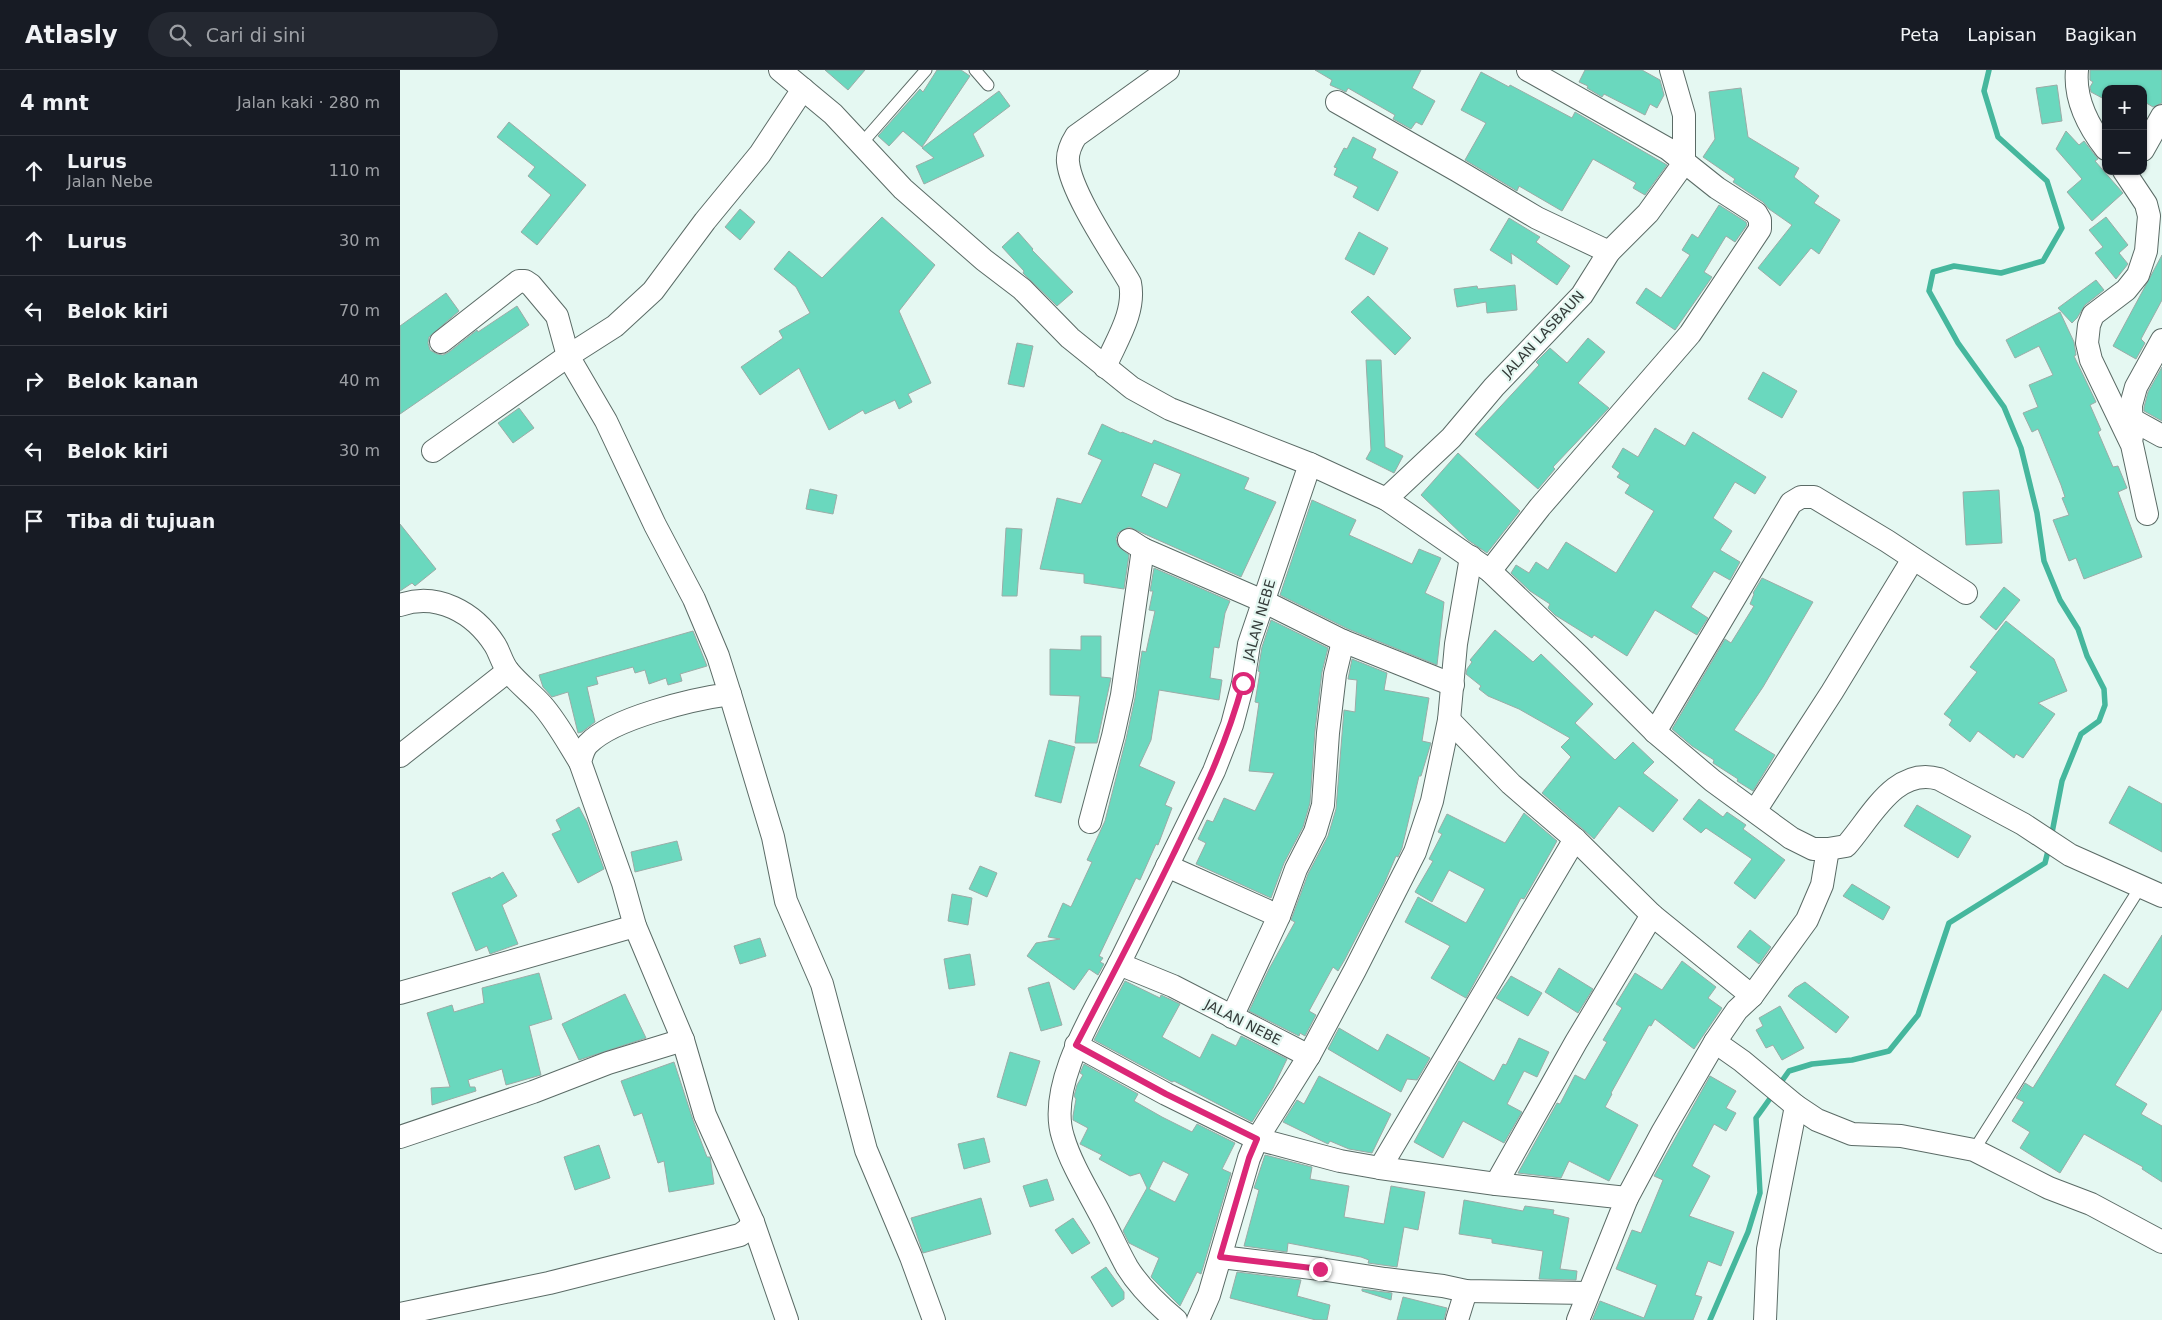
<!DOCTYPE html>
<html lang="id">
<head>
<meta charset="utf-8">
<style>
  :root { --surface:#171b24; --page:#242831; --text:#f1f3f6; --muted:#9ea1a6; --line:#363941 }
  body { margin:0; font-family:"DejaVu Sans",sans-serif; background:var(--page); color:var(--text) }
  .controls { position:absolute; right:15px; top:15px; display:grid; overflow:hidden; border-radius:10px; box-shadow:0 1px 4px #0004 }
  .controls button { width:45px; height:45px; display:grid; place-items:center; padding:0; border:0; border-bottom:1px solid var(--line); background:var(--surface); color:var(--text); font:25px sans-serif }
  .stop { position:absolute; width:15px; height:15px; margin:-11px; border:4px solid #db2777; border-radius:50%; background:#fff }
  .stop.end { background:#db2777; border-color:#fff; box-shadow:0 1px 5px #0008 }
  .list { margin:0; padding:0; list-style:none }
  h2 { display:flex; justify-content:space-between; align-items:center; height:65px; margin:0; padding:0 20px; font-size:21px }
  h2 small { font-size:16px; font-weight:400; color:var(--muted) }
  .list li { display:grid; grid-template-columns:32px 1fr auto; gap:15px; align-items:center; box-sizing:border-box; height:70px; padding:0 20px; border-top:1px solid var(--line) }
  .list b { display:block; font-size:19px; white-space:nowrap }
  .list p { margin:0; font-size:16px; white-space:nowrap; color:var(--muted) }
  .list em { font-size:16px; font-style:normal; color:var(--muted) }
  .icon { flex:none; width:28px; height:28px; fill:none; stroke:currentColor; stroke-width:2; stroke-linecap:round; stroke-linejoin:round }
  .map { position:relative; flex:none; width:1762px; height:1250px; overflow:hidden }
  header { display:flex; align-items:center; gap:30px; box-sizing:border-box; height:70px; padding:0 25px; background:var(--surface); border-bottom:1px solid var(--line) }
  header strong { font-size:24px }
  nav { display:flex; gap:28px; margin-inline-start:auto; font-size:18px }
  .search { width:350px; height:45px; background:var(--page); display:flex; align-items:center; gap:12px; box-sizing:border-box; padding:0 18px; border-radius:28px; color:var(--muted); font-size:19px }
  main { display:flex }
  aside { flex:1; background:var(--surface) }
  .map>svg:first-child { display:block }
</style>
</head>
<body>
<header>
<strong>Atlasly</strong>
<div class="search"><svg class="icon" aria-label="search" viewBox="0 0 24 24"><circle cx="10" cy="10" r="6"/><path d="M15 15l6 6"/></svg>Cari di sini</div>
<nav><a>Peta</a><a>Lapisan</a><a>Bagikan</a></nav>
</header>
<main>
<aside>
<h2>4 mnt<small>Jalan kaki · 280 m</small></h2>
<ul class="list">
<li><svg class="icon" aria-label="ahead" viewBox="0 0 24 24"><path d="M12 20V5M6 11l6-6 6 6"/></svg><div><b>Lurus</b><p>Jalan Nebe</p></div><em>110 m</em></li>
<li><svg class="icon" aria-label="ahead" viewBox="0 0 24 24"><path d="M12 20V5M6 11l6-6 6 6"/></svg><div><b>Lurus</b></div><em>30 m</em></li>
<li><svg class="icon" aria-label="left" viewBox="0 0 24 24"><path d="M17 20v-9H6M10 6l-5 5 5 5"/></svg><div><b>Belok kiri</b></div><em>70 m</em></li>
<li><svg class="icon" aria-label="right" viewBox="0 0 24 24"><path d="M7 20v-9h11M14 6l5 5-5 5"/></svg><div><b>Belok kanan</b></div><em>40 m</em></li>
<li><svg class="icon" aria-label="left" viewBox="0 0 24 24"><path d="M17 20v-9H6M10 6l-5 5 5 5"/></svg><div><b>Belok kiri</b></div><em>30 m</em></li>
<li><svg class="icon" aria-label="arrive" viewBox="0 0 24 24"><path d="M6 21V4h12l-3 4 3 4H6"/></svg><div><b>Tiba di tujuan</b></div></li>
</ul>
</aside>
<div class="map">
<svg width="1762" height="1250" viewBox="0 0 1762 1250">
  <rect width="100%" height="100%" fill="#e5f8f2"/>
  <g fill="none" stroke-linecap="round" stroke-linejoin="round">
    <g stroke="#45b79d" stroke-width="5.5">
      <polyline points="1589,0 1584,21 1598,67 1647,111 1662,158 1643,191 1601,203 1554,196 1533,202 1529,221 1558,273 1604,337 1621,378 1637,443 1644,491 1660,530 1678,559 1687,586 1704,619 1705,635 1699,651 1681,664 1662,711 1651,768"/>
      <polyline points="1379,1015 1389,1001 1412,994 1452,990 1489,981 1518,945 1549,853 1645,793 1649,777"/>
      <polyline points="1310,1250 1348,1162 1360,1123 1356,1048 1374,1023"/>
    </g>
  </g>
  <g fill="#6ad8be" stroke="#9baca7" fill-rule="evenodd">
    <polygon points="425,0 465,0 448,20"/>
    <polygon points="537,0 561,0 570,6 522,77 503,61 489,76 478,66 520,19 523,22"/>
    <polygon points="915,0 1021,0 1012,18 1035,31 1022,55 1016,52 1011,59 993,49 995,45 948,18 946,22 930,15 932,10"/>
    <polygon points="1185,0 1242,0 1260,10 1264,25 1257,38 1250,34 1245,45 1204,24 1202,27 1187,18 1188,16 1179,12"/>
    <polygon points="1690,0 1762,0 1762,33 1753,37 1743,31 1743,19 1706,19 1706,30 1691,22 1690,17 1693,12 1690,10"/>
    <polygon points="1081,2 1109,17 1110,15 1172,48 1175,42 1267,95 1245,125 1233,118 1236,113 1193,89 1162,141 1119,116 1117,121 1065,90 1086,53 1061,40"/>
    <polygon points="1657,15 1662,51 1642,54 1636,18"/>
    <polygon points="1341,18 1348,67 1399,98 1394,107 1419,126 1414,133 1440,150 1419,184 1411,178 1380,216 1358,198 1392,155 1369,139 1363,132 1333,112 1335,109 1303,87 1315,69 1309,22"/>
    <polygon points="599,21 610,36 573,64 584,86 524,114 516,96 534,88 522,78"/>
    <polygon points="109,52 186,115 137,175 121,162 151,125 128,106 135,97 97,67"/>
    <polygon points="1666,61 1679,75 1684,71 1698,89 1695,91 1723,123 1692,151 1667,122 1682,109 1656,79"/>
    <polygon points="953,67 976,79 972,88 998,102 978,141 953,127 958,117 934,105 937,98 934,97 944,78 947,79"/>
    <polygon points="1319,135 1346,152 1347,155 1335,172 1326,166 1304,202 1312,207 1275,260 1236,233 1246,218 1261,228 1290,185 1282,180 1292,164 1298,168"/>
    <polygon points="340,139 355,152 340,170 325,157"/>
    <polygon points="482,147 535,195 499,241 531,313 508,324 512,332 499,339 495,330 465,344 463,340 429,360 399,298 360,325 341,297 383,268 379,261 410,243 396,217 374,199 389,181 422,208"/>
    <polygon points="1706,147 1728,175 1719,183 1728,194 1716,209 1695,183 1703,177 1689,160"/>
    <polygon points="1109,148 1140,167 1136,172 1170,196 1157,215 1111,183 1112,194 1090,180"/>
    <polygon points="618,162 633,179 632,180 673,222 657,236 623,203 624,201 602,177"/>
    <polygon points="959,162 988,178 974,205 945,189"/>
    <polygon points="1762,185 1762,230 1741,269 1745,273 1736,289 1713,276"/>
    <polygon points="1696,210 1704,220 1685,235 1677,248 1672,253 1658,238"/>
    <polygon points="1115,215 1117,240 1087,243 1086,232 1057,237 1054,219 1077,216 1078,219"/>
    <polygon points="46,223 59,241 29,267 28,273 30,280 37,284 43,285 49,282 77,260 78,262 117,236 129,255 0,344 0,256"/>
    <polygon points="968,226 1011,268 995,285 951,242"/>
    <polygon points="1660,242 1674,272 1676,285 1674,286 1696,332 1690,335 1701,360 1698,362 1713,397 1718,396 1727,418 1718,422 1742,487 1684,509 1676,488 1669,491 1653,450 1669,445 1662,428 1665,427 1661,415 1638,359 1632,362 1623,343 1638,337 1629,315 1653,305 1639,276 1615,288 1606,270"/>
    <polygon points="1188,268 1205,282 1178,313 1209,338 1153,397 1155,399 1138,419 1075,364 1139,295 1136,292 1150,278 1167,293"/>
    <polygon points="617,273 633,276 624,317 608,314"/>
    <polygon points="966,290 981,290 985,377 1003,386 994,403 966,389 971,380"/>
    <polygon points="1762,297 1762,351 1744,341 1744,337 1748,322"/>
    <polygon points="1363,302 1397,321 1382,348 1348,329"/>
    <polygon points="119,338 134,358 113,373 98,353"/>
    <path d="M702 354 721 363 722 362 752 374 754 370 849 408 844 419 876 432 841 507 729 457 718 463 716 469 718 476 729 485 724 519 684 513V504L640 499 657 428 681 434 702 390 688 384ZM754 393 781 404 767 438 741 426Z"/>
    <polygon points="1255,358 1285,376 1293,362 1366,407 1355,424 1335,412 1313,448 1332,461 1320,480 1340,492 1330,510 1314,501 1291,537 1308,548 1297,565 1255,540 1227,586 1194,565 1192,568 1155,545 1148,538 1150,534 1130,521 1111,503 1116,495 1129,503 1136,492 1148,500 1166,472 1216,503 1254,441 1225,423 1230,415 1217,407 1220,403 1212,397 1223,378 1238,387"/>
    <polygon points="1058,383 1120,441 1087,483 1068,470 1021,425"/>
    <polygon points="410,419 437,425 433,444 406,439"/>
    <polygon points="1599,420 1602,473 1566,475 1563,422"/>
    <polygon points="912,430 956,450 949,465 991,484 1012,494 1019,479 1041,488 1025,523 1044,532 1037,595 948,559 880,525"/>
    <polygon points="0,454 36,499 15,516 12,513 0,521"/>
    <polygon points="606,458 622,459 617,526 602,526"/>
    <polygon points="754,498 830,531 825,543 819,578 814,577 810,608 822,610 819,630 759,620 751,670 739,696 775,712 765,735 772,738 758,775 756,774 740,810 736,808 699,886 703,888 700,892 704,894 698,905 689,899 674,920 627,886 636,873 660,869 648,867 663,833 671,837 692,792 687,790 705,751 726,669 735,628 742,581 746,582 755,541 749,540 753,521 750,521"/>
    <polygon points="1362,508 1413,532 1363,617 1334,660 1375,685 1353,721 1337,711 1338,709 1313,693 1314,690 1292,676 1272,659 1325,569 1331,573 1354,536 1350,534 1354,524 1353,523"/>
    <polygon points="1604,517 1620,530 1596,560 1580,547"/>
    <polygon points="871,550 928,578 922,602 915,661 910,733 903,757 884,793 871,828 796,794 806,773 798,769 807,750 813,752 824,728 855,741 874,703 849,701 859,633 855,632 860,602 858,601 862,577"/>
    <polygon points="1606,551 1654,589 1667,621 1638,633 1655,644 1623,688 1616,684 1614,688 1578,661 1570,672 1549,655 1552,650 1544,644 1577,602 1570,597"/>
    <polygon points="1095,560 1133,592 1141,584 1193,634 1175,653 1215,690 1233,672 1254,692 1243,703 1278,730 1253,762 1219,736 1194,769 1142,723 1171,687 1161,677 1170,668 1119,639 1088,626 1079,619 1081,616 1066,604 1067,599 1072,592 1070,590"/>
    <polygon points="293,561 307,596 280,604 282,611 268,615 266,608 249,614 245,600 235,603 233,597 196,607 198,614 187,617 195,652 182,662 178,663 168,622 152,627 143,617 139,605"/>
    <polygon points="681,566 701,566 701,607 711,608 697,673 675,673 680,626 650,625 650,579 681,580"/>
    <polygon points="952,589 987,603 984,620 1029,628 1022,671 1031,673 1021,706 1019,706 1002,778 998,787 996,786 984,814 944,891 938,901 933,897 909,941 916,945 905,966 900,963 899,966 849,941 869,899 895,852 891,850 908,804 928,766 936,739 944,640 955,642 957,610 948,609"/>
    <polygon points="649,670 675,677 661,733 635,726"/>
    <polygon points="1729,716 1762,734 1762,782 1709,753"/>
    <polygon points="1299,729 1323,747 1327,742 1346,755 1343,759 1385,790 1355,829 1334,813 1352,789 1306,758 1301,763 1283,749"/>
    <polygon points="1517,735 1571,766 1558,788 1504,756"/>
    <polygon points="179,737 187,752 204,799 178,813 152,764 161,760 156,750"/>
    <polygon points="1124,743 1157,771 1124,829 1121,828 1066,928 1031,908 1050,876 1005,852 1018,827 1066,853 1085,819 1049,800 1032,832 1015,822 1033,791 1029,789 1042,764 1038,762 1047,744 1105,773"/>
    <polygon points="277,771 282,790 235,802 231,782"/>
    <polygon points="580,796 597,803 587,827 569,819"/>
    <polygon points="103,802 117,826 102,835 118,874 90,884 87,876 76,881 52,823 90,807 91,809"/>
    <polygon points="1452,814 1490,837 1483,850 1443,826"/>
    <polygon points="552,824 572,828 568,855 548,851"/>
    <polygon points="1350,860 1371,877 1359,894 1337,877"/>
    <polygon points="1762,865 1762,939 1715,1015 1747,1034 1741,1044 1762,1056 1762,1112 1742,1099 1743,1097 1684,1064 1660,1103 1620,1078 1630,1062 1612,1051 1624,1032 1616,1028 1625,1013 1633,1018 1704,904 1728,919"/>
    <polygon points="360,868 366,886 340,894 334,876"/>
    <polygon points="570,884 575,915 549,919 544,889"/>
    <polygon points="1282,891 1316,917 1308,928 1322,938 1294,979 1255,949 1251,956 1249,955 1211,1023 1212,1024 1205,1037 1238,1055 1209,1111 1169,1091 1161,1108 1118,1103 1157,1033 1160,1034 1175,1005 1185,1010 1207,972 1203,970 1222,938 1216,934 1235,903 1262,920"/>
    <polygon points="1159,898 1193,919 1178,943 1145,922"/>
    <polygon points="139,903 152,949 129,956 141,1005 106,1015 102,999 68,1010 70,1017 75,1017 76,1021 32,1035 31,1018 50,1017 27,943 52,935 54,942 84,933 82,918"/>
    <polygon points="1111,906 1142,923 1128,946 1096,928"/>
    <polygon points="725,911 760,928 761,925 780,934 762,967 800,988 812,964 836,976 841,966 887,989 873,1018 852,1052 774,1011 772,1012 694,970"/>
    <polygon points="649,912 662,955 641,961 628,918"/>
    <polygon points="1405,912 1449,947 1436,963 1388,926 1395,918"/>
    <polygon points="225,924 246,968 179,990 162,954"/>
    <polygon points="1380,936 1404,978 1382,990 1373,975 1366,978 1356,960 1363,956 1359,948"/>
    <polygon points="939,958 978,981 987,964 1030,988 1017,1010 1007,1009 1001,1022 928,979"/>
    <polygon points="1119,968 1149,982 1137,1007 1124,1001 1107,1034 1122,1042 1104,1073 1063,1051 1043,1088 1014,1072 1059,991 1094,1011 1103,994 1106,995"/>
    <polygon points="610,982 640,991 626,1036 597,1027"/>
    <polygon points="274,992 293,1050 307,1087 310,1087 314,1114 269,1122 264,1091 258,1093 242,1043 234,1046 221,1011"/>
    <path d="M684 994 738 1024 734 1031 762 1047 792 1062 797 1054 835 1073 822 1099 831 1103 801 1204 797 1202 780 1236 751 1207 759 1188 729 1173 723 1161 747 1118 740 1103 730 1106 699 1089 702 1085 680 1074 688 1058 673 1050V1046L676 1029 674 1026 677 1015 683 1005 680 1003ZM763 1091 789 1104 775 1132 749 1119Z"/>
    <polygon points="919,1006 991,1044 972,1083 949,1079 930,1071 928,1074 883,1052 897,1030 904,1034"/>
    <polygon points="1310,1006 1336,1021 1326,1038 1336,1043 1326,1061 1314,1054 1292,1096 1310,1106 1289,1146 1334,1162 1321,1196 1308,1191 1295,1225 1302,1227 1293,1250 1192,1250 1200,1231 1244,1248 1257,1215 1216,1199 1232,1160 1241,1163 1263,1110 1254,1106"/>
    <polygon points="584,1068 590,1092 564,1099 558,1074"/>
    <polygon points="199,1075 210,1108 175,1120 164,1087"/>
    <polygon points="865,1085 912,1097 910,1109 949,1116 944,1147 984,1154 991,1116 1025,1122 1018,1160 1004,1157 997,1197 968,1193 969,1190 961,1187 888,1173 887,1182 844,1176 859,1120 854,1118"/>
    <polygon points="647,1109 654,1130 630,1137 623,1116"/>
    <polygon points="581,1128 591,1164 523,1183 511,1148"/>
    <polygon points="1064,1130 1123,1141 1125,1136 1154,1140 1153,1144 1169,1148 1160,1199 1177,1201 1176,1210 1139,1209 1143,1181 1092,1173 1092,1169 1059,1164"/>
    <polygon points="673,1148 690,1173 672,1184 655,1160"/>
    <polygon points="706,1197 724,1222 724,1229 712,1237 691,1207"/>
    <polygon points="837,1202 901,1210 897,1226 930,1235 927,1250 916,1250 830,1228"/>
    <polygon points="962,1219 992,1223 991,1230 962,1221"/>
    <polygon points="1003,1227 1047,1238 1044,1250 997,1250"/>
  </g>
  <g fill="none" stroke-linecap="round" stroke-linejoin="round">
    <defs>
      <g id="lane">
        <polyline points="575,0 588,15"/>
        <polyline points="462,73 526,0"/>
        <polyline points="1574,1080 1741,816"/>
      </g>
      <g id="street">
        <path d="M380 0 433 44 503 119 584 190 622 219 670 268 732 318 770 339 910 394 986 429 1090 501 1180 587 1255 662 1313 711 1391 768 1413 779H1428L1446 776C1471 748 1495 696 1539 709L1623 754 1670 785 1762 826"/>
        <path d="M1677 0C1674 30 1688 56 1706 79"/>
        <polyline points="937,32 1058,101 1137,148 1209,182"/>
        <polyline points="1743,80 1762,46"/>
        <polyline points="1724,101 1746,134 1749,146 1746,181 1738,205 1726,220 1693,245 1689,255 1687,273 1691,290 1732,375 1747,444"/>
        <path d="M41 272 119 211H125L131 215 157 246 168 286 206 351 255 455 294 529 318 586 330 624C293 629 213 648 188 674 183 679 182 686 180 692L223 813 235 856 283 970 305 1045 353 1152 387 1250"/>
        <path d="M705 297C716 271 736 242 730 213 713 184 671 123 668 92 667 82 671 74 676 66L768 0"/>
        <polyline points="1731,349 1762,366"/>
        <polyline points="1732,367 1731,335 1736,317 1762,270"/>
        <polyline points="33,381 168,286 215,256 253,221 305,151 360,84 403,19"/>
        <polyline points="986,429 1051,368 1094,317 1182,225 1209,182 1248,143 1284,93 1284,45 1271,0"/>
        <polyline points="729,470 743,479 863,531 943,571 1053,615"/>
        <polyline points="1090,501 1140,437 1290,264 1360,159 1360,150 1356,143 1317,118 1268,79 1128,0"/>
        <path d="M0 535C37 522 74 542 95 575 100 583 102 594 109 602 119 614 131 623 142 635 157 652 168 673 180 692"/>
        <polyline points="330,624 373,767 386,831 422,914 466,1080 511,1187 534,1250"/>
        <polyline points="1049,650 1111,714 1175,769 1252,845 1352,926"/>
        <polyline points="1255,662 1391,433 1401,427 1414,427 1487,471 1566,523"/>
        <polyline points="0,686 108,601"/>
        <polyline points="1355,741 1432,622 1513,489"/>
        <polyline points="690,752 713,666 722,625 743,479"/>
        <polyline points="767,796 879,846"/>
        <path d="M719 894C696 939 646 1015 663 1067 671 1094 688 1121 701 1146 710 1163 718 1181 727 1197 740 1218 758 1235 776 1250"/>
        <polyline points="0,923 235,856"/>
        <polyline points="832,947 879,846 896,799 915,762 923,735 928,663 935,604 943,571"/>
        <polyline points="1315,972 1342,991 1396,1036 1417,1050 1452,1064 1501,1066 1574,1080 1649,1118 1691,1134 1762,1172"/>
        <polyline points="676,975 766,1024 857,1069 940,1091 980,1098 1096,1114 1227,1128"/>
        <polyline points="909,986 773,916 719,894 814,701 832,655 843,613 849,574 910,394"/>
        <polyline points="0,1067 133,1022 208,993 283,970"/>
        <polyline points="980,1098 1175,769"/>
        <polyline points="1096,1114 1176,972 1252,845"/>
        <polyline points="821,1187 920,1199 985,1209 1043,1216 1066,1221 1188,1223"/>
        <polyline points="0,1244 149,1213 340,1165 347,1160 353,1152"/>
        <polyline points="798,1250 809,1225 849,1088 857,1069 909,986 955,900 1015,782 1032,731 1049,650 1056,574 1071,487"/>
        <polyline points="1057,1250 1066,1221"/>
        <polyline points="1178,1250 1227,1128 1263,1061 1315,972 1337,940 1352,926 1407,850 1422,815 1428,779"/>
        <polyline points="1365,1250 1368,1179 1396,1036"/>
      </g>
    </defs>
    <use href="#lane" stroke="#5b6b66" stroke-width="13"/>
    <use href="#street" stroke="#5b6b66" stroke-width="24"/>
    <use href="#lane" stroke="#fff" stroke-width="11"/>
    <use href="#street" stroke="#fff" stroke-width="22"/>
  </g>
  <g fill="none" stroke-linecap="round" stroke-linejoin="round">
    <path stroke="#db2777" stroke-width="6" d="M843 613C826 676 801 727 773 785 742 849 709 912 676 975L766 1024 857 1069 849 1088 820 1187 920 1199"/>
  </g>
  <g text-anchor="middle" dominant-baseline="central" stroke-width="4.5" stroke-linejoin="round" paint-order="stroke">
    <g font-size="14" fill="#353c3a" stroke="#e5f8f2">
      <text transform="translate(1143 264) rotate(-47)">JALAN LASBAUN</text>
      <text transform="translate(859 550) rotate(-74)">JALAN NEBE</text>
      <text transform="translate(843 952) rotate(27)">JALAN NEBE</text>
    </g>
  </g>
</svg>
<div class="controls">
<button>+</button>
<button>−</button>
</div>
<div class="stop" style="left:843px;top:613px"></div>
<div class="stop end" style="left:920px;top:1199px"></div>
</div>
</main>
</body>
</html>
